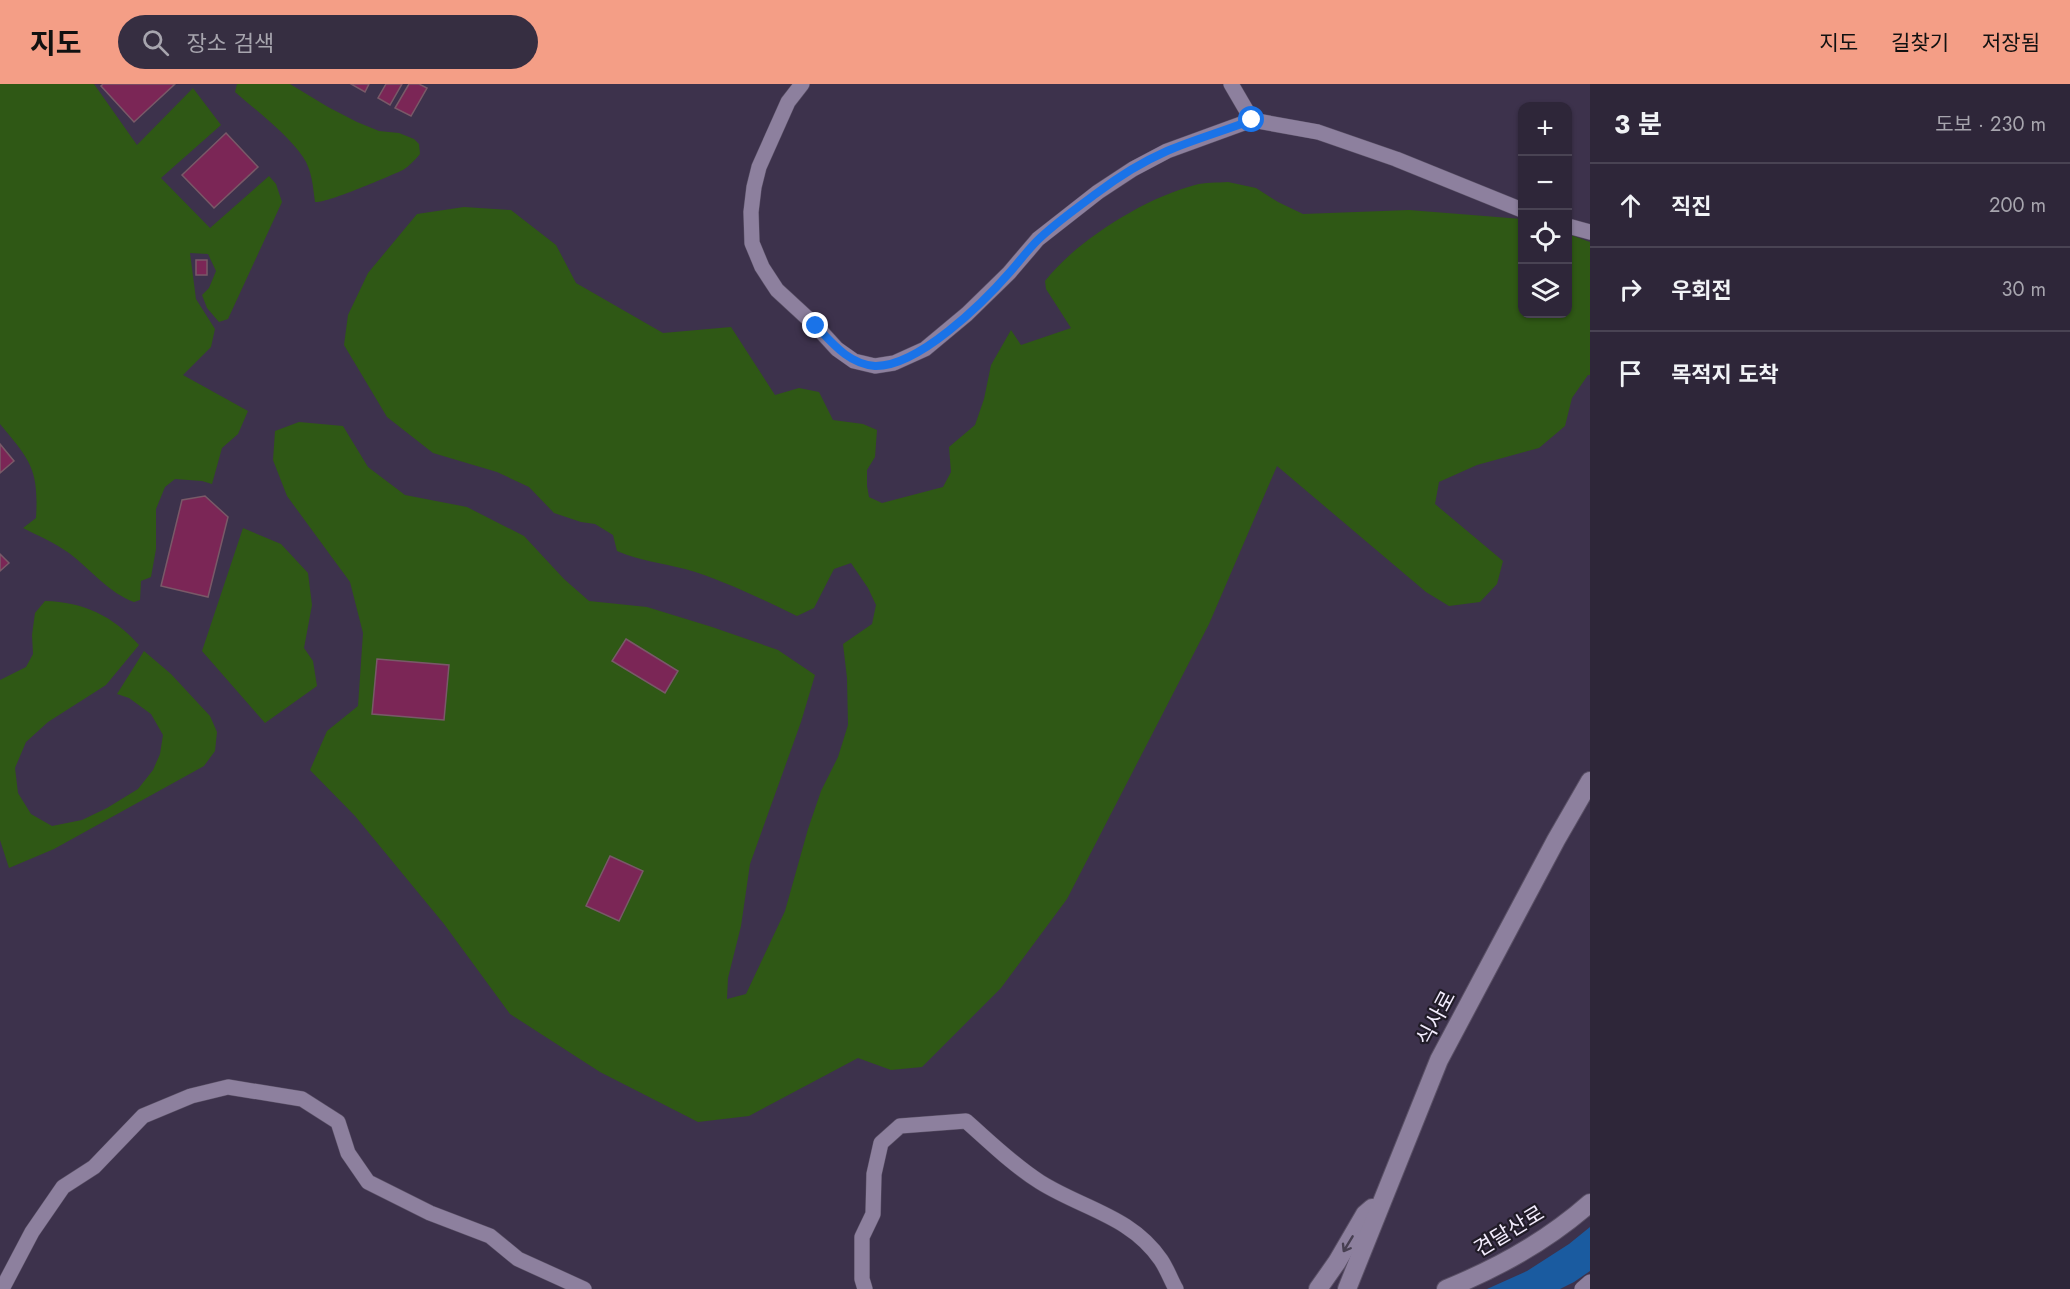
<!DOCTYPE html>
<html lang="ko">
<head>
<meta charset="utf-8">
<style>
  :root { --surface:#2e2639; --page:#362e41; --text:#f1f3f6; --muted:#a7a5ae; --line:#494353; --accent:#f49e86 }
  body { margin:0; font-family:Jost,"Noto Sans KR",sans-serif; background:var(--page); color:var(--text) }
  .controls { position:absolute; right:18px; top:18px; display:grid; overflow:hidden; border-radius:12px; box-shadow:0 2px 4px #0004 }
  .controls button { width:54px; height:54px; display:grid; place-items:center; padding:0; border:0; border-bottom:2px solid var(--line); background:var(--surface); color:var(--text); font:30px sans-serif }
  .stop { position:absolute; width:18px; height:18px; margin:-14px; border:4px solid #1a73e8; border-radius:50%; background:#fff }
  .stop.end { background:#1a73e8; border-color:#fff; box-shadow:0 2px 6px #0008 }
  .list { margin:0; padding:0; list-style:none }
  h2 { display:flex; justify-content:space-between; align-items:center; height:78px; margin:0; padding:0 24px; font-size:26px }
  h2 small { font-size:20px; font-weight:400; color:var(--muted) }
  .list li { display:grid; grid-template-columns:39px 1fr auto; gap:18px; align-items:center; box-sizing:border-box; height:84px; padding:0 24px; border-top:2px solid var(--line) }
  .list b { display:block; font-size:22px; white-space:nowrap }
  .list em { font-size:20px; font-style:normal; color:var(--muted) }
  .icon { flex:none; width:33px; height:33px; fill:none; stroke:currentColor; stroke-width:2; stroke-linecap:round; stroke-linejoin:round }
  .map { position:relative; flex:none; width:1590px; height:1205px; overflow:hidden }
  header { display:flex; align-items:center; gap:36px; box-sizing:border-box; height:84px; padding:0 30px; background:var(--accent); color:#111 }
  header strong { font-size:28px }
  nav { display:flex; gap:33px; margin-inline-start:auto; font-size:21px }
  .search { width:420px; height:54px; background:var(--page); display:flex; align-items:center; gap:15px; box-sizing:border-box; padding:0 21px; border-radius:33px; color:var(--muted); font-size:22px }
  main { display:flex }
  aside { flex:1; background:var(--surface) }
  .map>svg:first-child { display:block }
</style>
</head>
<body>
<header>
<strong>지도</strong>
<div class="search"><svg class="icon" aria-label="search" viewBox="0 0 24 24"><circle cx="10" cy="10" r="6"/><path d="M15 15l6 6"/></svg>장소 검색</div>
<nav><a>지도</a><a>길찾기</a><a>저장됨</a></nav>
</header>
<main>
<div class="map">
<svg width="1590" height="1205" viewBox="0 0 1590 1205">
  <rect width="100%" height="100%" fill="#3d324c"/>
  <g fill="#2f5815">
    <path d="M0 0H94L137 61 193 4 221 41 161 94 210 144 269 92 276 100 282 118 228 235 219 238 207 224 202 211 209 204 216 187 208 170 190 169 196 215 215 245 211 263 183 291 248 327 238 350 222 364 212 400 202 397 175 395 165 403 156 425V465L151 493 141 497 140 516 134 518C109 509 91 486 69 469 55 459 39 452 23 444L36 434C39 385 30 376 0 340Z"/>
    <path d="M237 0H290L328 23 357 38 379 47 399 49 414 55 419 60 420 70C415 76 409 82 403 86 390 92 325 120 315 118 313 103 312 86 303 73 287 50 257 27 235 8Z"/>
    <path d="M1228 98 1256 104 1278 118 1303 130 1409 126 1522 135V230H1568V150L1590 158V291H1588L1572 314 1565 342 1539 364 1477 381 1439 398 1435 420 1503 477 1497 500 1480 518 1449 522 1426 508 1277 382 1209 540 1067 815 1001 904 922 983 891 986 858 974 749 1032 698 1038 600 988 510 930 444 840 355 732 310 686 327 647 358 622 363 549 350 498 287 412 273 376 275 347 299 338 343 342 368 383 405 411 467 423 524 452 564 495 589 517 647 523 712 543 778 566 815 591 801 638 750 780 741 842 728 894 727 915 746 910 785 827 808 745 821 707 838 673 848 641 847 594 843 560 872 540 876 521 868 504 851 479 834 485 814 524 797 532C764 516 721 495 685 485 661 479 641 477 617 467L613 451 595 440 581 438 554 429 529 403 497 388 433 369 387 333 344 261 348 231 368 189 417 130 464 123 511 126 556 161 576 199 663 249 731 243 775 311 799 304 819 308 833 336 863 340 877 346 875 373 867 386V402L869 413 882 419 943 403 951 388 949 363 975 341 984 315 991 281 1011 246 1021 261 1071 244 1046 205 1045 197C1077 156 1145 114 1195 101 1205 98 1217 99 1228 98Z"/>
    <polygon points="243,444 281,460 308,489 312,521 304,564 313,577 317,602 265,639 202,567"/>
    <path d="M45 517C84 518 113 532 139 561L106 601 48 638 26 658 15 684 18 709 31 730 52 742 82 736 107 724 138 705 153 686 160 670 163 651 151 630 129 614 117 610 144 567 171 590 210 632 217 648 215 667 204 682 54 765 9 784 0 756V596L26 583 33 570 32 551 35 529Z"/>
  </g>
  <polygon fill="#1a5ba0" points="1590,1143 1590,1187 1574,1198 1560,1205 1487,1205 1527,1187 1569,1160"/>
  <g fill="#7b2656" stroke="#795968" stroke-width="1.5">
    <polygon points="103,0 175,0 134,38 101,2"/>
    <polygon points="351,0 369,0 365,8"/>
    <polygon points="386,0 402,0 390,21 378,14"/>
    <polygon points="409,0 419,0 427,4 411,32 395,24"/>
    <polygon points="226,49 258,83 214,124 182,91"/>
    <rect x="196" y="176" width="11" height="15"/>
    <polygon points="0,360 14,377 0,389"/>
    <polygon points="205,412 228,433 208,513 161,502 182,416"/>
    <polygon points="0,470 9,479 0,487"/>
    <polygon points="626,555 678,587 665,609 612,577"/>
    <polygon points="377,575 449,581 444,636 372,630"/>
    <polygon points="610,772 643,787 619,837 586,822"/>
  </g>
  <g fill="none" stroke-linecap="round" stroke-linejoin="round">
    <defs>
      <g id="minor">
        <polyline points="802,0 788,18 759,83 754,103 751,128 752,159 762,183 777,206 816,242 837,265 854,277 875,282 894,279 925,265 967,230 1009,189 1038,155 1098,108 1133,85 1167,67 1252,36 1318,48 1396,75 1522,126"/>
        <polyline points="1231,0 1252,36"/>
        <polyline points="1568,142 1590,148"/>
        <polyline points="2,1205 32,1148 63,1103 94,1083 143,1032 191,1012 228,1003 302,1015 338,1038 348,1069 368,1098 430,1129 490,1152 518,1175 584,1205"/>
        <path d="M865 1205 862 1195V1153L873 1130 874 1090 881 1059 900 1042 966 1037C990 1058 1013 1081 1040 1098 1083 1125 1131 1132 1161 1176 1167 1185 1171 1196 1176 1205"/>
        <polyline points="1582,1205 1590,1198"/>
      </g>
      <g id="tertiary">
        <polyline points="1318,1205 1337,1178 1365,1130 1372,1124"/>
        <polyline points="1347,1205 1439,976 1556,756 1590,697"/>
        <path d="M1446 1205C1498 1184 1547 1157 1590 1119"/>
      </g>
    </defs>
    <use href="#minor" stroke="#5a5066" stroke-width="16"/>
    <use href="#tertiary" stroke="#5a5066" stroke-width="20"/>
    <use href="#minor" stroke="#8d809e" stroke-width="15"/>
    <use href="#tertiary" stroke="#8d809e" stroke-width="18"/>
  </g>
  <defs><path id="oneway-shaft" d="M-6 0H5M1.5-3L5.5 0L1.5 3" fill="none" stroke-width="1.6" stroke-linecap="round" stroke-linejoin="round" transform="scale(1.5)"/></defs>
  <use stroke="#473f51" href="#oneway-shaft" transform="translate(1348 1160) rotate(121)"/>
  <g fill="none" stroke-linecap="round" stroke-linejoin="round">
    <path stroke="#1a73e8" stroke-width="8" d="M816 242C833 260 849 280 875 282 918 283 983 219 1010 188 1020 177 1029 164 1040 154 1057 138 1078 123 1097 109 1118 93 1142 78 1167 67 1195 55 1224 47 1252 36"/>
  </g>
  <g text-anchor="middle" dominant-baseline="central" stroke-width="4.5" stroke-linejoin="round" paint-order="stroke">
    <g font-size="21" fill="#f3ecfd" stroke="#211c28">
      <text transform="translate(1436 934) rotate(-62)">식사로</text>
      <text transform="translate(1509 1147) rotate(-31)">견달산로</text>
    </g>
  </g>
</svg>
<div class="controls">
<button>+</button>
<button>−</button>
<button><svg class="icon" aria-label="locate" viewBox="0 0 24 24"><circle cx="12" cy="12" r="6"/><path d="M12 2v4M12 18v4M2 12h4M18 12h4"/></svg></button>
<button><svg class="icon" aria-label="layers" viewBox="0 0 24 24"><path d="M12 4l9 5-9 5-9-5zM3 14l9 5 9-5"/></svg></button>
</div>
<div class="stop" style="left:1252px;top:36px"></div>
<div class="stop end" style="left:816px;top:242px"></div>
</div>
<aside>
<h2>3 분<small>도보 · 230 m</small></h2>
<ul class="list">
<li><svg class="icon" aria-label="ahead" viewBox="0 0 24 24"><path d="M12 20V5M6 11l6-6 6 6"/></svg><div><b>직진</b></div><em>200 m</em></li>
<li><svg class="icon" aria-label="right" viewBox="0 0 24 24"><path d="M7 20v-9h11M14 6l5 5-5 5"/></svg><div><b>우회전</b></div><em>30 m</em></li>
<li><svg class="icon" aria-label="arrive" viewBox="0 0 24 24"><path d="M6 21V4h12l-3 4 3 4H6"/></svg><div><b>목적지 도착</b></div></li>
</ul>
</aside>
</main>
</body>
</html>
